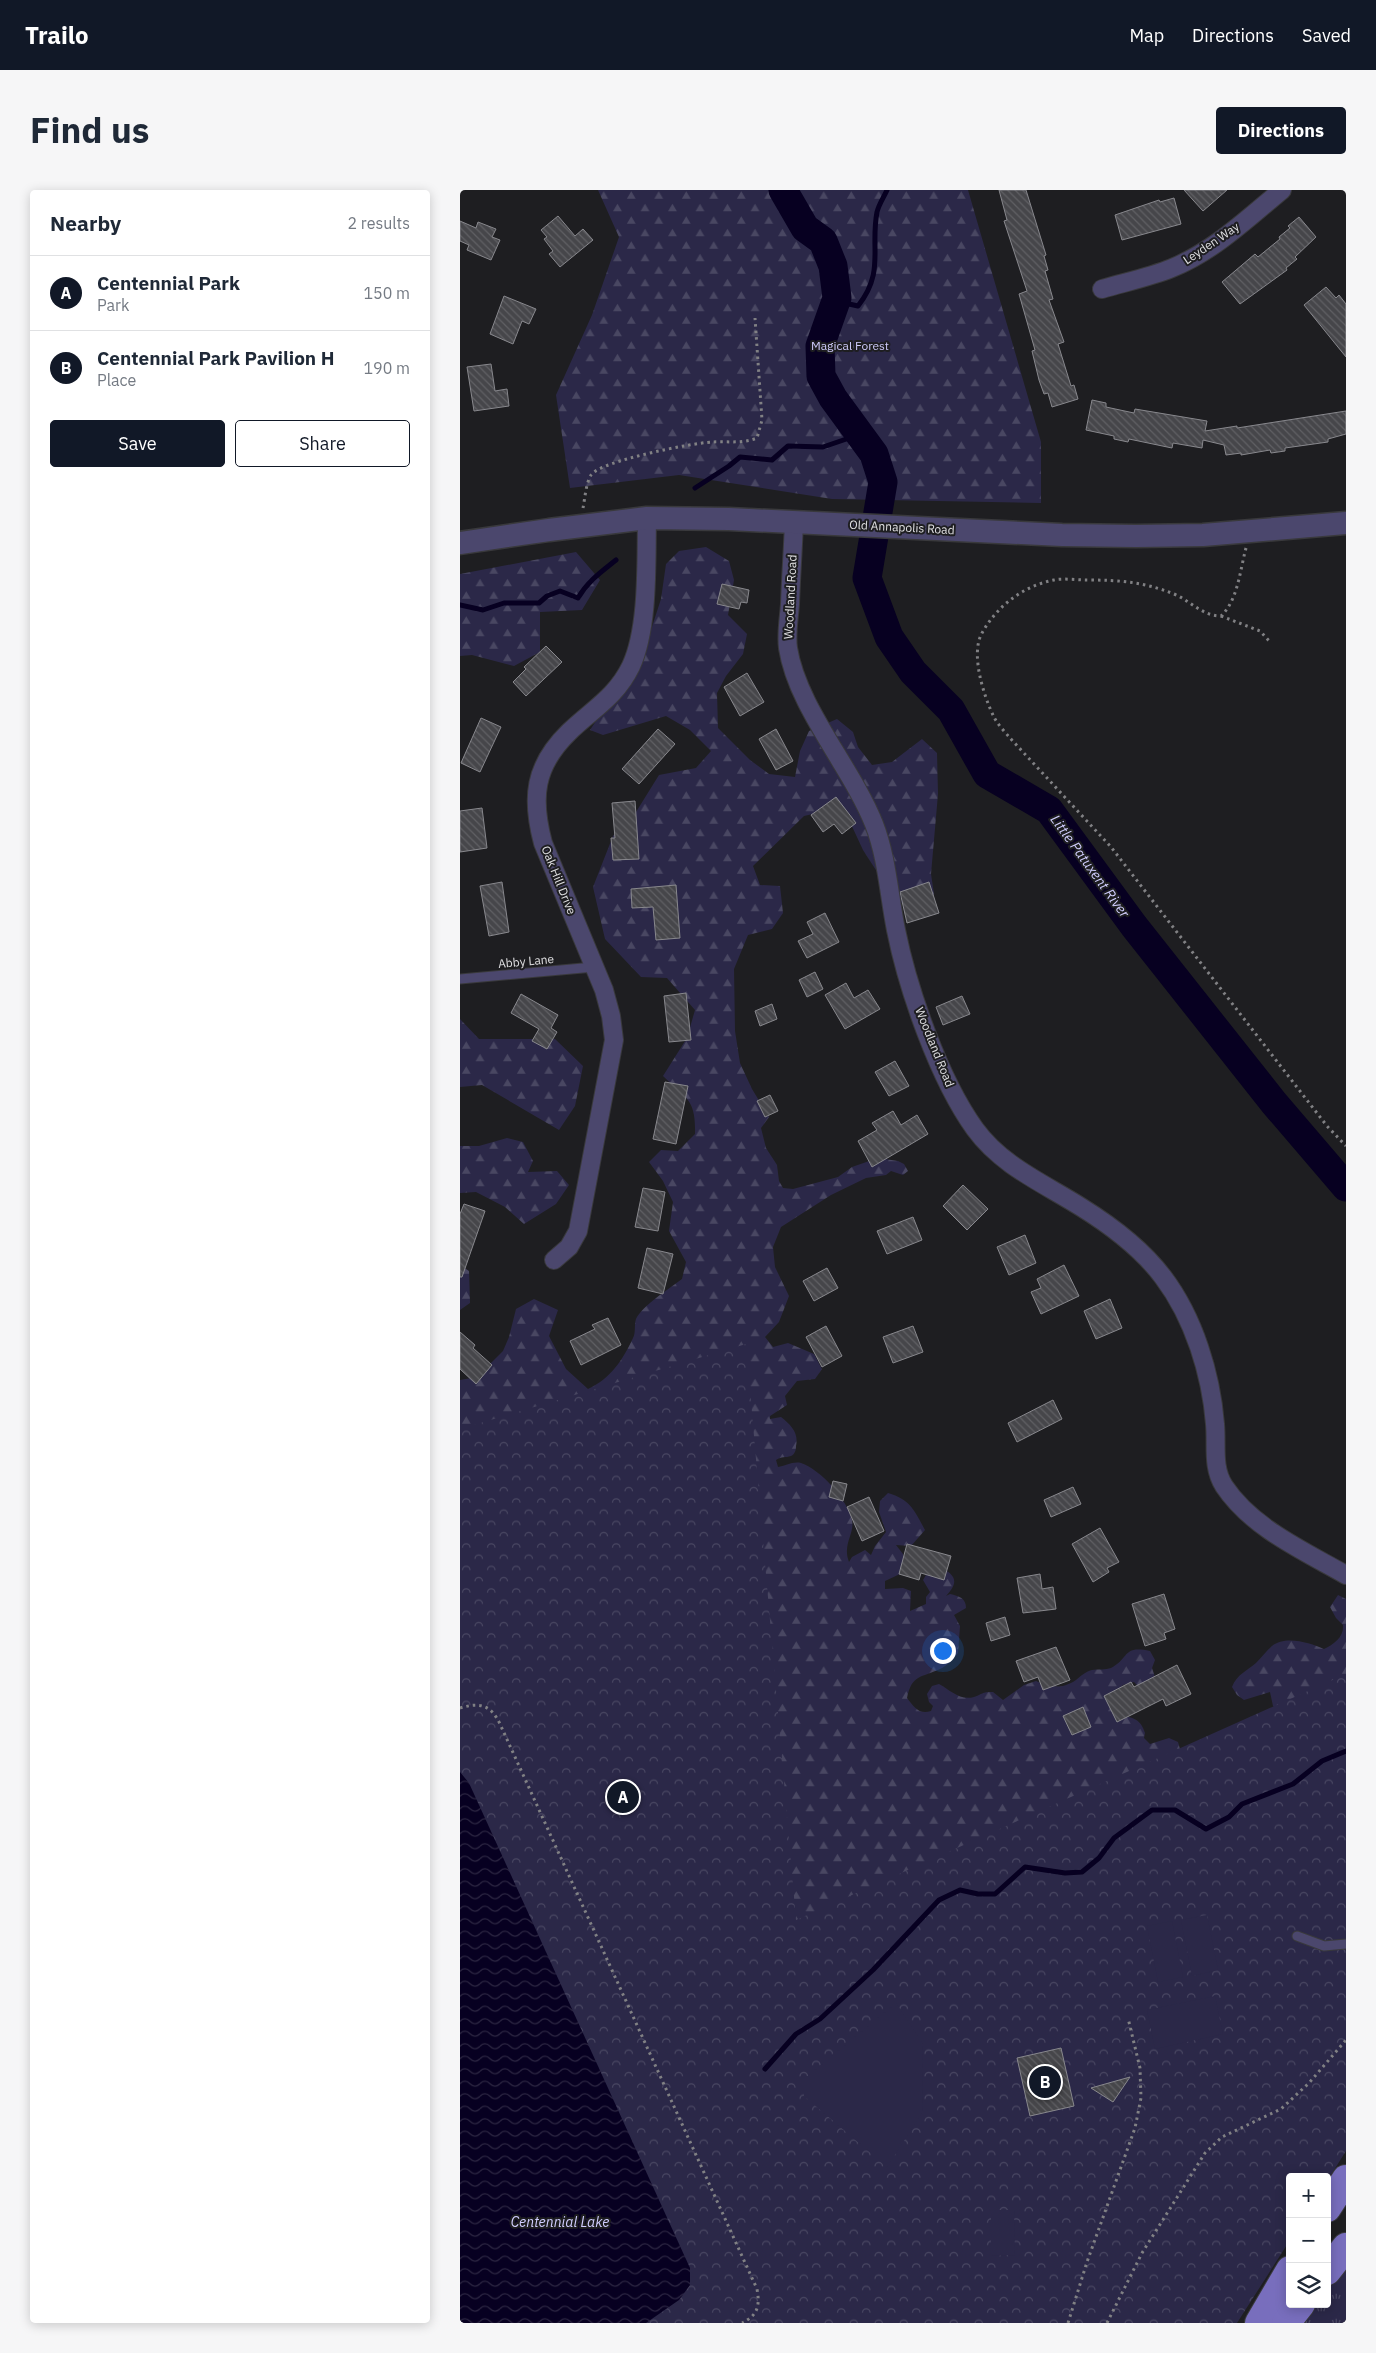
<!DOCTYPE html>
<html lang="en">
<head>
<meta charset="utf-8">
<style>
  :root { --surface:#fff; --page:#f6f6f7; --text:#1f2937; --muted:#747a83; --line:#e0e1e3; --accent:#111827 }
  body { margin:0; font-family:"IBM Plex Sans",sans-serif; background:var(--page); color:var(--text) }
  .controls { position:absolute; right:15px; bottom:15px; display:grid; overflow:hidden; border-radius:5px; box-shadow:0 2px 12px #0003 }
  .controls button { width:45px; height:45px; display:grid; place-items:center; padding:0; border:0; border-bottom:1px solid var(--line); background:var(--surface); color:var(--text); font:25px sans-serif }
  .you { position:absolute; left:482px; top:1460px; width:18px; height:18px; margin:-12px; border:4px solid #fff; border-radius:50%; background:#1a73e8; box-shadow:0 0 0 8px #1a73e833 }
  .badge { display:grid; place-items:center; width:32px; height:32px; border-radius:50%; background:var(--accent); color:#fff; font-size:16px; font-weight:700 }
  .pin { position:absolute; translate:-50% -50%; border:2px solid #fff; box-shadow:0 1px 5px #0006 }
  .list { margin:0; padding:0; list-style:none }
  h2 { display:flex; justify-content:space-between; align-items:center; height:65px; margin:0; padding:0 20px; font-size:21px }
  h2 small { font-size:16px; font-weight:400; color:var(--muted) }
  .list li { display:grid; grid-template-columns:32px 1fr auto; gap:15px; align-items:center; box-sizing:border-box; height:75px; padding:0 20px; border-top:1px solid var(--line) }
  .list b { display:block; font-size:19px; white-space:nowrap }
  .list p { margin:0; font-size:16px; white-space:nowrap; color:var(--muted) }
  .list em { font-size:16px; font-style:normal; color:var(--muted) }
  .actions { display:flex; gap:10px; padding:15px 20px }
  .actions a { flex:1; padding:11px 0; border:1px solid var(--accent); border-radius:5px; text-align:center; font-size:18px; color:var(--accent) }
  .actions .main { background:var(--accent); color:#fff }
  .icon { flex:none; width:28px; height:28px; fill:none; stroke:currentColor; stroke-width:2; stroke-linecap:round; stroke-linejoin:round }
  .map { position:relative; flex:none; width:886px; height:2133px; overflow:hidden; border-radius:5px }
  header { display:flex; align-items:center; gap:30px; box-sizing:border-box; height:70px; padding:0 25px; background:var(--accent); color:#fff }
  header strong { font-size:24px }
  nav { display:flex; gap:28px; margin-inline-start:auto; font-size:18px }
  .intro { display:flex; align-items:center; justify-content:space-between; box-sizing:border-box; height:120px; padding:0 30px }
  h1 { margin:0; font-size:35px }
  .button { padding:12px 22px; border-radius:5px; background:var(--accent); color:#fff; font-size:18px; font-weight:700 }
  main { display:flex; gap:30px; padding:0 30px }
  aside { flex:1; background:var(--surface); border-radius:5px; box-shadow:0 2px 12px #0003 }
  .map>svg:first-child { display:block }
</style>
</head>
<body>
<header>
<strong>Trailo</strong>
<nav><a>Map</a><a>Directions</a><a>Saved</a></nav>
</header>
<div class="intro"><h1>Find us</h1><a class="button">Directions</a></div>
<main>
<aside>
<h2>Nearby<small>2 results</small></h2>
<ul class="list">
<li><span class="badge">A</span><div><b>Centennial Park</b><p>Park</p></div><em>150 m</em></li>
<li><span class="badge">B</span><div><b>Centennial Park Pavilion H</b><p>Place</p></div><em>190 m</em></li>
</ul>
<div class="actions"><a class="main">Save</a><a>Share</a></div>
</aside>
<div class="map">
<svg width="886" height="2133" viewBox="0 0 886 2133">
  <defs>
    <pattern id="grass-tufts" width="24" height="20" patternUnits="userSpaceOnUse" patternTransform="scale(1.25)"><rect width="24" height="20" fill="#2b2848"/><path d="M3 7l-1-3M5 7V3M7 7l1-3M15 17l-1-3M17 17v-4M19 17l1-3" fill="none" stroke="#494762"/></pattern>
    <pattern id="forest-firs" width="22" height="20" patternUnits="userSpaceOnUse" patternTransform="scale(1.25)"><rect width="22" height="20" fill="#2b2848"/><path d="M5 1l3.5 6h-7zM16 11l3.5 6h-7z" fill="#494762"/></pattern>
    <pattern id="park-crowns" width="20" height="18" patternUnits="userSpaceOnUse" patternTransform="scale(1.25)"><rect width="20" height="18" fill="#2b2848"/><path d="M2 6a3 3 0 1 1 6 0M12 15a3 3 0 1 1 6 0" fill="none" stroke="#494762"/></pattern>
    <pattern id="water-waves" width="16" height="10" patternUnits="userSpaceOnUse" patternTransform="scale(1.25)"><rect width="16" height="10" fill="#070021"/><path d="M0 5q4-4 8 0t8 0" fill="none" stroke="#2b2541"/></pattern>
    <pattern id="building-back-hatch" width="6" height="6" patternUnits="userSpaceOnUse" patternTransform="scale(1.25)"><rect width="6" height="6" fill="#46464a"/><path d="M-1 5l2 2M0 0l6 6M5-1l2 2" fill="none" stroke="#606064"/></pattern>
  </defs>
  <rect width="100%" height="100%" fill="#1e1e21"/>
  <polygon fill="url(#grass-tufts)" points="886,2075 886,2133 844,2133 858,2114 867,2114 867,2101"/>
  <g fill="url(#forest-firs)">
    <polygon points="138,0 508,0 581,252 581,313 372,309 219,285 110,298 96,205 132,125 159,47"/>
    <path d="M246 357 269 371 274 390 268 425 287 444 283 464 266 486 257 503 258 538 290 570 309 584 335 587 340 561 349 541 377 529 393 542 398 557 412 575 432 572 462 549 477 563 478 604 471 684 474 704 456 722 434 708 403 660 390 632 374 619 344 626 293 676 300 695 320 696 323 723 312 739 288 745 274 779 275 841 280 873 292 899 309 927 301 938 306 958 317 975 319 991 323 998 333 999 378 987 392 977 418 968 438 971 444 974 448 981 443 985 431 981 426 985 406 988 371 1005 321 1037 313 1057 315 1077 329 1106 319 1132 305 1147 313 1157 328 1153 354 1164 362 1179 355 1189 337 1191 325 1206 327 1215 310 1226V1229L321 1227C331 1235 339 1243 336 1256 336 1260 335 1264 331 1266 325 1268 322 1266 316 1270L318 1277C325 1276 333 1271 341 1273 361 1280 387 1309 392 1330 395 1344 382 1354 389 1372L392 1367 405 1360 411 1365 415 1356 426 1342 419 1322 420 1311 428 1303C451 1310 454 1320 465 1340L451 1356 436 1355 443 1364 445 1376 440 1384 425 1391V1399L443 1398 451 1401 450 1421 466 1414V1407L470 1402 463 1390 469 1380 479 1376C495 1385 500 1391 486 1406L490 1404C499 1406 506 1408 506 1418L494 1425 500 1436 498 1463C493 1469 487 1476 480 1479 461 1488 452 1484 447 1508 454 1517 459 1525 471 1521L473 1516 469 1512 467 1504 472 1496 479 1494C490 1500 500 1511 514 1507 523 1504 521 1502 533 1502L543 1510 564 1495 576 1491C591 1497 601 1500 616 1490 621 1486 625 1482 632 1480 638 1479 646 1480 651 1478 670 1468 662 1455 690 1461L695 1470 692 1478 695 1487 680 1498 674 1492 663 1495 656 1502 661 1526C674 1527 681 1530 685 1543L684 1548 690 1554 709 1548 718 1552 723 1570 435 1796 0 1514V1190L17 1187 43 1161 49 1147 56 1119 74 1109 98 1120 89 1146 106 1179 128 1199C150 1189 163 1170 173 1148 176 1143 174 1135 176 1129 182 1116 210 1098 222 1089L226 1072 209 1041 213 1012 203 991 189 972 201 960 218 961 235 944C236 908 226 909 203 886L227 848 235 820 207 788 181 787 145 749 133 697 153 646 176 622 199 585 236 578 251 561 230 540 206 526 143 545 130 540 138 528 158 508 183 471 189 446 201 409 206 374 219 361Z"/>
    <polygon points="116,362 140,390 122,420 80,422 80,462 54,476 12,465 0,466 0,384"/>
    <polygon points="0,829 19,849 95,849 123,876 115,916 99,940 22,895 0,897"/>
    <polygon points="47,948 63,952 73,971 68,982 97,981 109,995 96,1014 64,1034 45,1017 16,1002 0,1003 0,956 19,956"/>
    <polygon points="0,1075 9,1081 10,1113 0,1120"/>
    <path d="M878 1405 886 1409V1492L818 1521 813 1516 810 1502 784 1510 777 1505 772 1497C777 1484 787 1481 796 1473 802 1467 806 1461 812 1456 826 1445 850 1453 864 1459 874 1454 884 1447 883 1435L876 1428 870 1417Z"/>
  </g>
  <polygon fill="url(#park-crowns)" points="286,1154 336,1730 886,1484 886,1961 867,1991 867,1987 830,1987 830,2050 777,2133 0,2133 0,1239"/>
  <g fill="#2b2848">
    <polygon points="747,1725 758,1780 732,1786 721,1730"/>
    <polygon points="712,1731 723,1787 698,1792 687,1736"/>
    <polygon points="755,1806 763,1844 695,1859 687,1820"/>
    <polygon points="436,1813 463,1854 462,1923 427,1977 344,1906 344,1889"/>
    <polygon points="531,2020 554,2020 555,2065 531,2066"/>
  </g>
  <polygon fill="url(#water-waves)" points="0,1582 9,1593 230,2078 230,2095 219,2110 186,2133 0,2133"/>
  <g fill="none" stroke-linecap="round" stroke-linejoin="round">
    <g stroke="#070021" stroke-width="5">
      <path d="M374 117 389 114 398 116C425 82 410 58 417 22 419 14 424 7 427 0"/>
      <polyline points="235,298 269,276 280,267 312,270 328,256 363,257 401,244"/>
      <path d="M0 415 23 420 44 413H79L87 406 100 401 118 408C128 391 141 382 156 370"/>
      <polyline points="305,1879 336,1844 360,1829 413,1780 479,1710 500,1700 518,1704 535,1704 565,1677 605,1683 622,1682 639,1668 654,1648 692,1620 715,1620 746,1639 769,1627 782,1614 833,1594 862,1571 886,1561"/>
    </g>
    <polyline stroke="#070021" stroke-width="29" points="323,0 345,38 363,51 373,76 377,108 360,156 361,186 373,208 414,264 423,292 407,388 429,447 453,482 491,520 527,584 589,620 674,736 814,913 886,997"/>
  </g>
  <g fill="url(#building-back-hatch)" stroke="#88888d">
    <polygon points="539,0 566,0 586,65 584,66 588,80 585,81 593,109 589,110 604,152 598,154 611,196 614,195 618,209 592,217 588,203 584,204 579,190 572,161 575,160 559,104 567,101 544,31 547,30"/>
    <polygon points="724,0 767,0 743,21"/>
    <polygon points="714,8 721,34 662,50 655,25 699,10 700,12"/>
    <polygon points="98,26 115,46 123,39 133,50 100,77 89,64 93,61 84,49 87,47 81,40"/>
    <polygon points="839,27 856,47 835,67 837,69 826,78 827,80 780,114 762,92 795,64 798,67 820,49 819,47 830,38 828,36"/>
    <polygon points="0,31 16,38 18,32 36,39 32,47 40,50 31,70 7,60 9,55 0,51"/>
    <polygon points="866,97 876,108 879,105 886,114 886,167 844,115"/>
    <polygon points="44,106 76,119 69,134 62,131 53,154 30,144"/>
    <polygon points="31,174 35,201 47,199 49,216 14,221 7,177"/>
    <polygon points="632,210 646,213 646,217 674,223 675,219 747,231 745,241 777,236 777,238 886,221 886,244 868,249 868,252 825,258 825,261 811,263 810,260 781,265 781,263 766,265 764,255 743,250 742,258 713,253 712,258 669,249 668,252 654,249 654,246 626,240"/>
    <polygon points="262,394 289,400 287,413 281,412 279,419 257,414"/>
    <polygon points="86,456 102,472 66,506 53,492 66,479 64,477"/>
    <polygon points="287,483 304,512 280,526 264,497"/>
    <polygon points="21,528 41,537 20,582 1,573"/>
    <polygon points="198,539 215,554 179,594 162,579"/>
    <polygon points="316,539 333,571 316,580 299,549"/>
    <polygon points="376,607 396,633 382,644 374,634 363,642 351,625"/>
    <polygon points="175,611 179,669 153,670 151,648 155,648 152,613"/>
    <polygon points="22,618 27,658 0,662 0,621"/>
    <polygon points="42,692 49,742 29,746 20,696"/>
    <polygon points="469,692 479,723 447,733 440,702"/>
    <polygon points="216,695 220,748 196,750 193,717 172,718 171,699"/>
    <polygon points="365,723 379,752 347,768 338,751 353,744 347,732"/>
    <polygon points="355,782 363,799 347,807 339,790"/>
    <polygon points="386,793 394,808 408,800 420,819 385,839 365,805"/>
    <polygon points="226,803 231,850 209,852 204,806"/>
    <polygon points="61,804 98,825 91,838 97,842 87,859 72,851 79,839 51,823"/>
    <polygon points="502,806 510,824 483,835 476,817"/>
    <polygon points="312,814 317,829 300,836 295,821"/>
    <polygon points="435,871 449,896 429,906 415,882"/>
    <polygon points="205,892 228,896 216,954 193,949"/>
    <polygon points="310,905 318,921 305,927 297,911"/>
    <polygon points="433,921 441,935 457,925 468,944 412,977 398,951 417,940 412,933"/>
    <polygon points="503,995 528,1019 507,1040 483,1016"/>
    <polygon points="183,998 205,1002 198,1041 175,1037"/>
    <polygon points="4,1014 25,1021 2,1087 0,1087 0,1024"/>
    <polygon points="453,1027 462,1050 427,1064 417,1041"/>
    <polygon points="565,1045 576,1073 549,1085 537,1057"/>
    <polygon points="187,1058 213,1064 203,1104 178,1098"/>
    <polygon points="604,1075 619,1106 581,1124 571,1102 581,1098 577,1089"/>
    <polygon points="367,1078 378,1098 354,1111 343,1091"/>
    <polygon points="650,1109 662,1138 636,1149 624,1121"/>
    <polygon points="148,1128 161,1155 121,1175 110,1151 135,1139 132,1135"/>
    <polygon points="366,1136 382,1166 362,1177 346,1147"/>
    <polygon points="453,1136 463,1162 433,1173 423,1147"/>
    <polygon points="0,1142 15,1155 13,1158 32,1175 16,1194 0,1179"/>
    <polygon points="593,1210 602,1229 557,1252 548,1233"/>
    <polygon points="373,1291 387,1294 383,1311 369,1307"/>
    <polygon points="613,1297 621,1314 591,1327 584,1310"/>
    <polygon points="409,1307 424,1341 402,1351 387,1317"/>
    <polygon points="640,1338 659,1372 647,1378 649,1382 633,1392 612,1354"/>
    <polygon points="447,1354 491,1366 484,1390 461,1383 459,1390 439,1384"/>
    <polygon points="580,1384 582,1399 593,1397 596,1419 563,1423 557,1388"/>
    <polygon points="704,1404 715,1439 704,1443 706,1449 685,1456 672,1414"/>
    <polygon points="545,1427 550,1445 531,1451 526,1433"/>
    <polygon points="596,1457 610,1490 583,1500 578,1487 564,1492 556,1471"/>
    <polygon points="717,1475 731,1504 706,1516 703,1509 657,1532 644,1506 671,1492 674,1497"/>
    <polygon points="623,1517 631,1537 612,1545 603,1526"/>
    <polygon points="601,1858 614,1916 570,1926 557,1868"/>
    <polygon points="670,1887 653,1912 631,1898"/>
  </g>
  <g fill="none" stroke-linecap="round" stroke-linejoin="round">
    <defs>
      <g id="service">
        <polyline points="0,789 134,777"/>
        <polyline points="837,1746 864,1756 886,1754"/>
      </g>
      <g id="minor">
        <path d="M642 99C666 92 690 87 712 78 754 61 788 28 822 0"/>
        <path d="M334 332C333 359 331 386 330 414 329 428 326 444 328 458 337 517 392 578 414 634 427 667 429 705 436 740 448 800 479 889 515 939 542 976 583 993 621 1017 650 1035 682 1059 703 1087 734 1128 751 1184 755 1234 757 1256 752 1277 764 1296 792 1338 844 1361 886 1385"/>
        <path d="M94 1070 109 1057 118 1041 154 850 151 826 144 800 83 653C71 608 74 576 109 542 133 519 156 507 171 476 189 437 186 371 187 328"/>
      </g>
      <polyline id="tertiary" points="0,353 89,340 187,328 269,329 602,345 676,346 743,345 886,333"/>
      <g id="primary">
        <polyline points="867,2018 886,1989"/>
        <polyline points="867,2081 886,2057"/>
        <polyline points="799,2133 830,2080"/>
        <polyline points="826,2133 841,2114"/>
      </g>
    </defs>
    <use href="#service" stroke="#39393c" stroke-width="11"/>
    <use href="#minor" stroke="#39393c" stroke-width="20"/>
    <use href="#tertiary" stroke="#39393c" stroke-width="25"/>
    <use href="#primary" stroke="#39393c" stroke-width="30"/>
    <g stroke="#818184" stroke-width="3" stroke-dasharray="2.5 4" stroke-linecap="butt">
      <path d="M123 318C125 308 126 293 131 285 140 271 232 253 252 252 267 251 282 254 297 248L302 230 295 128"/>
      <path d="M786 358C780 380 778 410 761 426 742 426 731 411 714 404 684 392 660 390 628 390 617 390 604 388 594 390 563 396 537 416 522 443 510 464 524 507 534 527 538 535 545 542 550 548L651 657 867 936 886 956"/>
      <polyline points="761,426 800,441 811,453"/>
      <path d="M0 1518C20 1512 31 1515 40 1534L297 2099C300 2116 298 2125 282 2133"/>
      <polyline points="608,2133 627,2072 675,1938 681,1908 680,1878 668,1828"/>
      <polyline points="647,2133 682,2063 745,1963 762,1947 821,1919 849,1893 886,1850"/>
    </g>
    <use href="#service" stroke="#4b476d" stroke-width="9"/>
    <use href="#minor" stroke="#4b476d" stroke-width="18"/>
    <use href="#tertiary" stroke="#4b476d" stroke-width="22"/>
    <use href="#primary" stroke="#786ebd" stroke-width="28"/>
  </g>
  <g text-anchor="middle" dominant-baseline="central" stroke-width="4" stroke-linejoin="round" paint-order="stroke">
    <g font-size="12" fill="#e0e0e2" stroke="#1e1e21">
      <text transform="translate(751 53) rotate(-34)">Leyden Way</text>
      <text transform="translate(442 337) rotate(3)">Old Annapolis Road</text>
      <text transform="translate(330 407) rotate(-87)">Woodland Road</text>
      <text transform="translate(99 690) rotate(68)">Oak Hill Drive</text>
      <text transform="translate(66 771) rotate(-5)">Abby Lane</text>
      <text transform="translate(475 857) rotate(68)">Woodland Road</text>
    </g>
    <g font-size="12" fill="#cfccfb" stroke="#1e1e21">
      <text x="390" y="155">Magical Forest</text>
    </g>
    <g font-size="14" font-style="italic" fill="#d1cefe" stroke="#1e1e21">
      <text transform="translate(630 676) rotate(54)">Little Patuxent River</text>
      <text x="100" y="2032">Centennial Lake</text>
    </g>
  </g>
</svg>
<div class="controls">
<button>+</button>
<button>−</button>
<button><svg class="icon" aria-label="layers" viewBox="0 0 24 24"><path d="M12 4l9 5-9 5-9-5zM3 14l9 5 9-5"/></svg></button>
</div>
<div class="you"></div>
<div class="pin badge" style="left:163px;top:1607px">A</div>
<div class="pin badge" style="left:585px;top:1892px">B</div>
</div>
</main>
</body>
</html>
